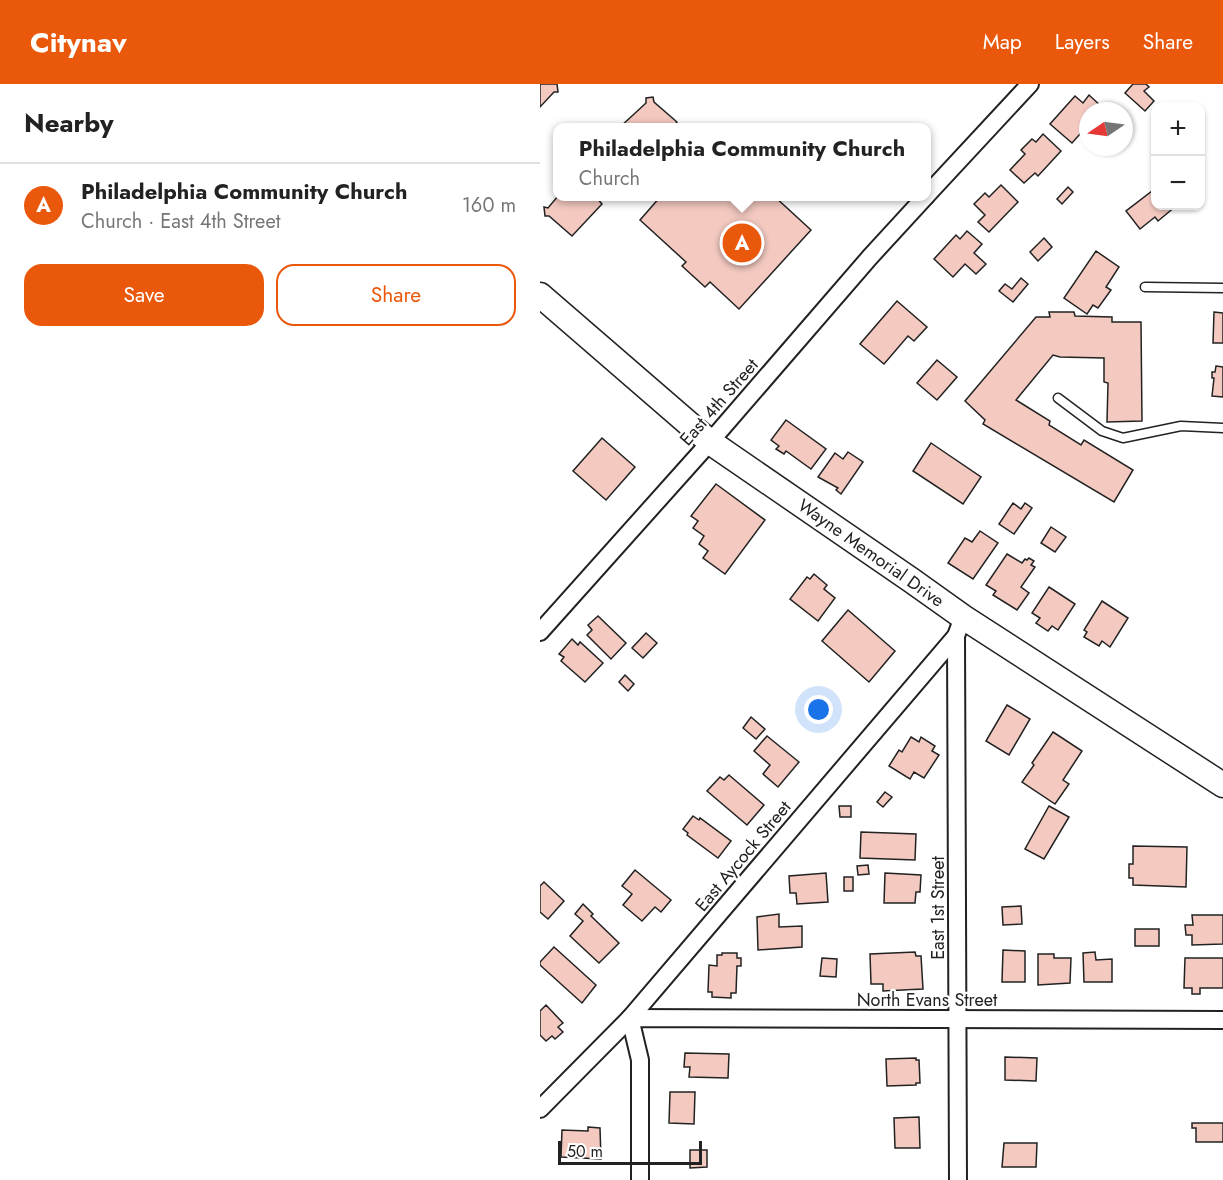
<!DOCTYPE html>
<html lang="en">
<head>
<meta charset="utf-8">
<style>
  :root { --surface:#fff; --page:#f2f2f2; --text:#222; --muted:#767676; --line:#e0e0e0; --accent:#ea580c }
  body { margin:0; font-family:Jost,sans-serif; background:var(--page); color:var(--text) }
  .controls { position:absolute; right:18px; top:18px; display:grid; overflow:hidden; border-radius:12px; box-shadow:0 2px 4px #0004 }
  .controls button { width:54px; height:54px; display:grid; place-items:center; padding:0; border:0; border-bottom:2px solid var(--line); background:var(--surface); color:var(--text); font:30px sans-serif }
  .compass { position:absolute; left:539px; top:18px; width:54px; height:54px; border-radius:50%; background:var(--surface); box-shadow:0 2px 4px #0004; rotate:257deg }
  .scale { position:absolute; left:18px; bottom:15px; width:144px; box-sizing:border-box; padding-left:6px; border:3px solid #222; border-top:0; font-size:16px; line-height:21px; white-space:nowrap; color:#222; -webkit-text-stroke:4px #fff; paint-order:stroke }
  .you { position:absolute; left:279px; top:626px; width:21px; height:21px; margin:-15px; border:4px solid #fff; border-radius:50%; background:#1a73e8; box-shadow:0 0 0 9px #1a73e833 }
  .badge { display:grid; place-items:center; width:39px; height:39px; border-radius:50%; background:var(--accent); color:#fff; font-size:20px; font-weight:700 }
  .pin { position:absolute; translate:-50% -50%; border:3px solid #fff; box-shadow:0 2px 6px #0006 }
  .popup { position:absolute; left:13px; top:39px; width:378px; height:78px; box-sizing:border-box; display:grid; place-content:center; border-radius:12px; background:var(--surface); filter:drop-shadow(0 2px 4px #0005); font-size:20px; white-space:nowrap; color:var(--muted) }
  .popup b { font-size:22px; color:var(--text) }
  .popup::after { content:''; position:absolute; left:50%; top:100%; margin-left:-12px; border:12px solid transparent; border-top-color:var(--surface) }
  .list { margin:0; padding:0; list-style:none }
  h2 { display:flex; justify-content:space-between; align-items:center; height:78px; margin:0; padding:0 24px; font-size:26px }
  h2 small { font-size:20px; font-weight:400; color:var(--muted) }
  .list li { display:grid; grid-template-columns:39px 1fr auto; gap:18px; align-items:center; box-sizing:border-box; height:84px; padding:0 24px; border-top:2px solid var(--line) }
  .list b { display:block; font-size:22px; white-space:nowrap }
  .list p { margin:0; font-size:20px; white-space:nowrap; color:var(--muted) }
  .list em { font-size:20px; font-style:normal; color:var(--muted) }
  .actions { display:flex; gap:12px; padding:18px 24px }
  .actions a { flex:1; padding:14px 0; border:2px solid var(--accent); border-radius:18px; text-align:center; font-size:21px; color:var(--accent) }
  .actions .main { background:var(--accent); color:#fff }
  .map { position:relative; flex:none; width:683px; height:1096px; overflow:hidden }
  header { display:flex; align-items:center; gap:36px; box-sizing:border-box; height:84px; padding:0 30px; background:var(--accent); color:#fff }
  header strong { font-size:28px }
  nav { display:flex; gap:33px; margin-inline-start:auto; font-size:21px }
  main { display:flex }
  aside { flex:1; background:var(--surface) }
  .map>svg:first-child { display:block }
</style>
</head>
<body>
<header>
<strong>Citynav</strong>
<nav><a>Map</a><a>Layers</a><a>Share</a></nav>
</header>
<main>
<aside>
<h2>Nearby<small></small></h2>
<ul class="list">
<li><span class="badge">A</span><div><b>Philadelphia Community Church</b><p>Church · East 4th Street</p></div><em>160 m</em></li>
</ul>
<div class="actions"><a class="main">Save</a><a>Share</a></div>
</aside>
<div class="map">
<svg width="683" height="1096" viewBox="0 0 683 1096">
  <rect width="100%" height="100%" fill="#fff"/>
  <g fill="#f3c9c0" stroke="#222" stroke-width="1.5">
    <polygon points="0,0 17,0 18,8 14,8 0,23"/>
    <polygon points="593,0 606,0 609,3 604,7 614,17 605,27 585,9"/>
    <polygon points="549,11 561,22 557,27 548,27 548,41 532,59 510,40 535,12 543,19"/>
    <polygon points="113,13 114,18 137,38 132,44 79,44 106,19 106,14"/>
    <polygon points="503,50 521,67 498,92 495,89 484,99 470,86 485,70 481,66 492,55 496,58"/>
    <polygon points="461,101 478,118 449,148 438,138 445,131 434,120 445,109 449,113"/>
    <polygon points="528,103 533,108 522,120 517,115"/>
    <polygon points="616,104 616,122 636,122 618,137 615,133 600,145 586,127"/>
    <polygon points="18,112 55,112 62,120 32,152 9,132 5,132 4,123 8,124"/>
    <polygon points="121,112 234,112 271,146 199,225 170,198 165,203 142,182 146,178 100,136"/>
    <polygon points="427,147 442,160 434,169 446,180 436,190 425,180 413,193 394,175 416,151 420,155"/>
    <polygon points="504,154 512,163 498,177 490,168"/>
    <polygon points="556,167 579,183 566,203 571,206 558,224 553,221 547,230 524,214"/>
    <polygon points="481,194 488,200 473,218 459,207 465,200 472,205"/>
    <polygon points="357,217 387,243 374,257 368,252 344,280 320,260"/>
    <polygon points="509,228 534,228 535,232 572,233 572,238 601,238 602,337 567,338 568,299 564,298 564,274 520,273 513,271 476,316 510,337 509,341 541,361 544,356 593,386 574,418 443,340 445,336 425,317 496,233 510,233"/>
    <polygon points="674,228 683,229 683,259 673,259"/>
    <polygon points="397,276 417,293 397,316 377,299"/>
    <polygon points="676,282 683,283 683,313 672,312 674,294 672,294 672,288 675,288"/>
    <polygon points="246,336 286,365 271,385 246,367 244,370 236,365 239,362 231,356"/>
    <polygon points="62,354 95,383 66,416 33,387"/>
    <polygon points="391,359 441,393 423,420 373,387"/>
    <polygon points="308,368 323,378 301,410 296,406 298,404 278,393 295,369 303,375"/>
    <polygon points="176,400 225,436 185,490 163,474 168,467 159,460 164,452 153,444 158,437 151,432"/>
    <polygon points="473,419 481,425 485,419 492,424 474,450 459,440"/>
    <polygon points="511,443 526,453 515,468 501,459"/>
    <polygon points="440,447 458,459 433,495 408,479 425,454 432,458"/>
    <polygon points="467,470 482,479 485,475 487,476 489,474 494,477 491,481 495,483 481,503 489,509 477,526 453,511 456,507 446,501"/>
    <polygon points="274,490 287,501 284,505 295,514 278,537 250,515 267,493 270,495"/>
    <polygon points="509,503 535,520 518,546 512,542 508,547 496,539 500,534 492,529"/>
    <polygon points="562,517 588,534 570,563 562,557 559,562 544,553 547,548 544,546"/>
    <polygon points="308,526 355,567 329,598 282,557"/>
    <polygon points="58,532 86,559 71,575 47,551 52,546 48,541"/>
    <polygon points="106,549 117,559 103,574 92,564"/>
    <polygon points="32,555 38,561 40,558 63,579 45,598 21,577 24,573 19,570"/>
    <polygon points="85,591 94,600 88,607 79,598"/>
    <polygon points="467,621 490,635 469,671 446,657"/>
    <polygon points="211,633 225,645 216,655 203,644"/>
    <polygon points="513,648 542,667 523,696 529,700 515,720 482,698 494,681 492,679"/>
    <polygon points="227,652 259,678 238,703 223,690 230,681 214,667"/>
    <polygon points="371,653 379,658 381,653 395,662 392,667 399,671 384,694 374,688 370,695 349,682 359,666 362,668"/>
    <polygon points="189,691 224,721 207,741 167,707 180,693 184,696"/>
    <polygon points="345,708 352,713 343,723 337,718"/>
    <polygon points="299,722 311,722 311,733 300,733"/>
    <polygon points="509,722 529,733 504,775 485,765"/>
    <polygon points="153,732 159,736 160,734 191,757 178,774 147,751 148,749 143,745"/>
    <polygon points="321,748 376,750 375,776 320,774"/>
    <polygon points="593,762 647,763 646,803 593,801 593,794 589,794 589,780 593,780"/>
    <polygon points="328,781 329,790 318,791 317,782"/>
    <polygon points="95,786 131,816 121,828 115,823 102,837 83,821 92,810 82,802"/>
    <polygon points="286,789 288,818 257,820 256,809 250,809 249,792"/>
    <polygon points="345,789 381,791 380,808 376,808 375,819 344,819"/>
    <rect x="304" y="793" width="9" height="14"/>
    <polygon points="4,798 24,817 8,835 0,828 0,802"/>
    <polygon points="43,820 53,830 51,832 79,859 59,879 30,852 43,837 35,830"/>
    <polygon points="481,822 482,840 463,841 462,823"/>
    <polygon points="239,830 239,843 262,842 262,863 218,866 217,833"/>
    <polygon points="652,831 683,831 683,860 652,861 652,851 646,851 645,841 653,841"/>
    <rect x="595" y="845" width="24" height="17"/>
    <polygon points="14,863 56,901 42,919 0,881 0,878"/>
    <polygon points="463,866 485,867 485,898 462,898"/>
    <polygon points="375,868 376,872 381,872 383,905 343,907 343,900 331,900 330,870"/>
    <polygon points="555,868 556,876 572,875 572,898 544,898 543,869"/>
    <polygon points="182,869 197,869 197,874 201,874 201,882 197,882 196,909 191,909 191,914 172,913 172,908 168,908 169,881 177,882 177,871 182,871"/>
    <polygon points="498,870 514,870 514,874 531,874 530,899 498,901"/>
    <polygon points="282,874 297,875 296,893 280,892"/>
    <polygon points="645,874 683,874 683,904 660,904 660,910 652,910 652,904 644,904"/>
    <polygon points="6,921 23,939 18,943 23,948 15,955 12,952 6,957 0,951 0,927"/>
    <polygon points="145,969 189,970 188,994 149,993 150,983 144,983"/>
    <polygon points="465,973 497,974 496,997 465,996"/>
    <polygon points="376,974 376,976 379,976 380,999 376,999 376,1001 347,1002 346,975"/>
    <polygon points="130,1008 155,1008 154,1040 129,1039"/>
    <polygon points="379,1033 380,1064 355,1064 354,1034"/>
    <polygon points="652,1039 683,1039 683,1058 656,1058 656,1044 652,1044"/>
    <polygon points="48,1043 60,1044 61,1075 21,1073 22,1046 48,1047"/>
    <polygon points="464,1059 497,1059 496,1083 462,1083"/>
    <polygon points="150,1066 167,1066 167,1083 150,1084"/>
  </g>
  <g fill="none" stroke-linecap="round" stroke-linejoin="round">
    <defs>
      <g id="lane">
        <polyline points="605,203 683,204"/>
        <polyline points="518,314 562,347 583,354 641,342 683,344"/>
      </g>
      <g id="street">
        <polyline points="386,112 490,0"/>
        <polyline points="0,548 170,358 330,173 386,112"/>
        <polyline points="416,552 418,1096"/>
        <polyline points="0,1025 90,934 416,552 423,533"/>
        <polyline points="100,1096 100,976 90,934 683,936"/>
      </g>
      <polyline id="secondary" points="0,211 170,358 371,496 423,533 683,701"/>
    </defs>
    <use href="#lane" stroke="#222" stroke-width="11"/>
    <use href="#street" stroke="#222" stroke-width="20"/>
    <use href="#secondary" stroke="#222" stroke-width="27"/>
    <use href="#lane" stroke="#fff" stroke-width="8"/>
    <use href="#street" stroke="#fff" stroke-width="16"/>
    <use href="#secondary" stroke="#fff" stroke-width="24"/>
  </g>
  <g text-anchor="middle" dominant-baseline="central" stroke-width="4.5" stroke-linejoin="round" paint-order="stroke">
    <g font-size="18" fill="#222" stroke="#fff">
      <text transform="translate(179 318) rotate(-49)">East 4th Street</text>
      <text transform="translate(331 469) rotate(35)">Wayne Memorial Drive</text>
      <text transform="translate(203 772) rotate(-50)">East Aycock Street</text>
      <text transform="translate(398 824) rotate(-90)">East 1st Street</text>
      <text x="387" y="916">North Evans Street</text>
    </g>
  </g>
</svg>
<div class="controls">
<button>+</button>
<button>−</button>
</div>
<svg class="compass" viewBox="-18 -18 36 36"><path d="M0-13l5 13h-10z" fill="#e53935"/><path d="M0 13l5-13h-10z" fill="#767676"/></svg>
<div class="scale">50 m</div>
<div class="you"></div>
<div class="pin badge" style="left:202px;top:159px">A</div>
<div class="popup"><b>Philadelphia Community Church</b>Church</div>
</div>
</main>
</body>
</html>
